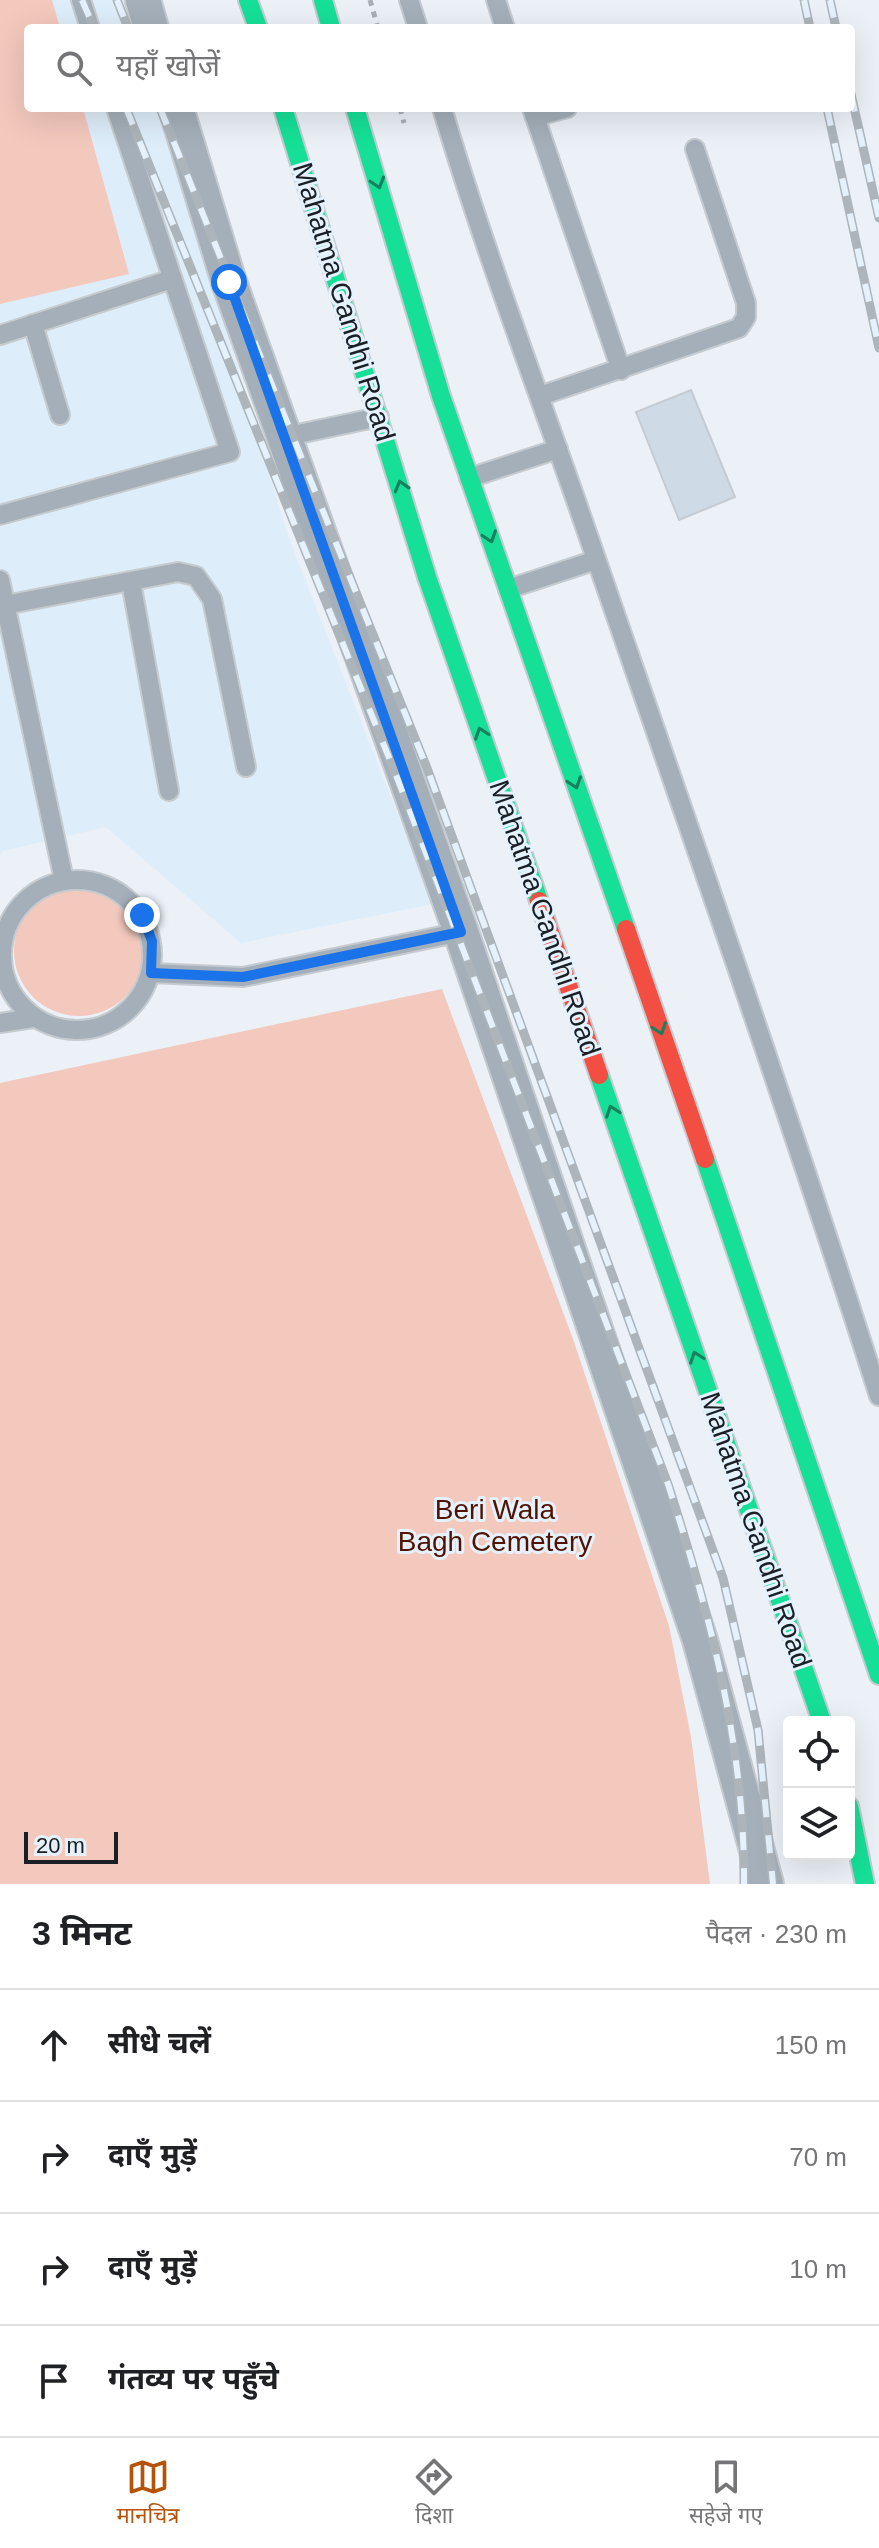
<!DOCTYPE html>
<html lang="hi">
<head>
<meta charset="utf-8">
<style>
  :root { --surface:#fff; --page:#f6f6f6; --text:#202124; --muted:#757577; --line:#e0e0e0; --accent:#b45309 }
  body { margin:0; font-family:Arial,"Noto Sans Devanagari",sans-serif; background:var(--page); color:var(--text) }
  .controls { position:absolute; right:24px; bottom:24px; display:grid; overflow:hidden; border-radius:8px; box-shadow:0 8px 32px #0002 }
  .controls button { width:72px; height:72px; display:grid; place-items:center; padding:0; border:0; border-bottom:2px solid var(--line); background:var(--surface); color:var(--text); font:40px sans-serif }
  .scale { position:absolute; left:24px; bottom:20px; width:94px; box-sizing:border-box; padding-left:8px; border:4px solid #191f24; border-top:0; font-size:22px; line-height:28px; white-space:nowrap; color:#191f24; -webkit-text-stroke:6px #e5f2fd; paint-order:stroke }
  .stop { position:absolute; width:24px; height:24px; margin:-18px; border:6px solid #1a73e8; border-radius:50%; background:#fff }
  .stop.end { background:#1a73e8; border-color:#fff; box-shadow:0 2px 8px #0008 }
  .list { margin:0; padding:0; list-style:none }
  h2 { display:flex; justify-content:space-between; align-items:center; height:104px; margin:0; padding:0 32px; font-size:34px }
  h2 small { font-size:26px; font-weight:400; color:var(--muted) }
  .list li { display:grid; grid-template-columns:52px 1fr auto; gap:24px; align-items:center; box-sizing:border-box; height:112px; padding:0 32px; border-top:2px solid var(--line) }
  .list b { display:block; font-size:30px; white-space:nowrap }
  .list em { font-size:26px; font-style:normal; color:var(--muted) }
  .icon { flex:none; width:44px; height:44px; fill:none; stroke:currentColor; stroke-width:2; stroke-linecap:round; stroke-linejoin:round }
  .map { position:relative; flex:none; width:879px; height:1884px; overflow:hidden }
  .search { position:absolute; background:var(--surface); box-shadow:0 8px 32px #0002; left:24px; right:24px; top:24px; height:88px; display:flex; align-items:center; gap:20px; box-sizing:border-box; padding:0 28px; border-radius:8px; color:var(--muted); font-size:30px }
  .sheet { height:552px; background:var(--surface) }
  nav { display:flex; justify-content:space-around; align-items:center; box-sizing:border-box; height:112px; border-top:2px solid var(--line); background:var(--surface); font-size:22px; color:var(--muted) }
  nav a { display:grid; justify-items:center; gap:4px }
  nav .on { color:var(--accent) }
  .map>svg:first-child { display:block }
</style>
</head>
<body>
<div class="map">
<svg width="879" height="1884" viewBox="0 0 879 1884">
  <rect width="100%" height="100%" fill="#ebf1f7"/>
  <polygon fill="#deedfa" points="0,0 128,0 136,28 28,28 28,108 160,108 288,536 433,904 241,943 106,827 3,851 0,855"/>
  <g fill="#f3c8bd">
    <polygon points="0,0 52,0 60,28 28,28 28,108 83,108 129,274 0,304"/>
    <circle cx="79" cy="951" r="65"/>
    <polygon points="442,989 573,1339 669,1626 691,1737 710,1884 0,1884 0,1083"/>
  </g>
  <polygon fill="#cedae5" stroke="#c5cbd0" stroke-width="2" points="691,390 735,497 679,520 636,412"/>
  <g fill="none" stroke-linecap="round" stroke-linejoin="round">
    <defs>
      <g id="lane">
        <polyline points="81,0 90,28"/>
        <polyline points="409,0 418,28"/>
        <polyline points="496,0 505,28"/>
        <path d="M442 108C483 246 534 380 581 515 682 808 785 1101 879 1396"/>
        <polyline points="532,108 621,370"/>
        <polyline points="535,117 567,108"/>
        <polyline points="33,324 60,415"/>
        <polyline points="0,335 172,279"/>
        <polyline points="540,396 739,328 746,317 746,303 695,149"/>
        <polyline points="284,437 379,417"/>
        <polyline points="469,478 558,449"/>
        <polyline points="0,515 230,452 116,108"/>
        <polyline points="0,580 64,880"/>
        <polyline points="131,582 169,791"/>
        <polyline points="508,589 596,560"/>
        <polyline points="5,605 178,572 196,576 212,599 246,767"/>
        <circle cx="77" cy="955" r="75"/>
        <polyline points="151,973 243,977 461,932"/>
        <polyline points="0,1023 33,1018"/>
      </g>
      <g id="street">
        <polyline points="143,0 151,28"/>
        <polyline points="176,108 229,282 461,932 700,1640 766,1884"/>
      </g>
      <g id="fast">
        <polyline points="248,0 258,28"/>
        <polyline points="323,0 331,28"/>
        <polyline points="283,108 427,577 539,901"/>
        <polyline points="355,108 441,396 626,929"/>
        <polyline points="599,1075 822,1722"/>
        <polyline points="705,1159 879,1675"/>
        <polyline points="849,1806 865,1884"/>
      </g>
      <g id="jam">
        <polyline points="539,901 599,1075"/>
        <polyline points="626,929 705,1159"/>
      </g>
    </defs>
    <use href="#lane" stroke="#c6cbd0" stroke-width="22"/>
    <use href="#street" stroke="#c6cbd0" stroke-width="38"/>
    <use href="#fast" stroke="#c6cbd0" stroke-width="22"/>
    <use href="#jam" stroke="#c6cbd0" stroke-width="22"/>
    <g stroke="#a8b0b6" stroke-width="5" stroke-dasharray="6 6" stroke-linecap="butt">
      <polyline points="370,0 378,28"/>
      <polyline points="400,108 404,123"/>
    </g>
    <use href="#lane" stroke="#a4afb9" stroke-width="18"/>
    <use href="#street" stroke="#a4afb9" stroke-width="34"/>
    <use href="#fast" stroke="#16e098" stroke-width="18"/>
    <use href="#jam" stroke="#f24e42" stroke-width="18"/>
    <defs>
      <g id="rail">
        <polyline points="82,0 94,28"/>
        <polyline points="117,0 128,28"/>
        <polyline points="804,0 810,28"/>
        <polyline points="830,0 836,28"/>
        <polyline points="851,94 879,218"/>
        <path d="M126 108 398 780 668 1484C710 1615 745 1746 744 1884"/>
        <polyline points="160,108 427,768 723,1578 758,1730 773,1884"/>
        <polyline points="827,108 879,348"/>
      </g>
    </defs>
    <use href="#rail" stroke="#adb5bb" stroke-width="9"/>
    <use href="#rail" stroke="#e5f2fd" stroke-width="6" stroke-dasharray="18" stroke-linecap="butt"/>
  </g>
  <defs><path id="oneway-chevron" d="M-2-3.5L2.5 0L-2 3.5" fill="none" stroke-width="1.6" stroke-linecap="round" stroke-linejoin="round" transform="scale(2)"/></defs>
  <g stroke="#18805e">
    <use href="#oneway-chevron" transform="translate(378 183) rotate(73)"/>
    <use href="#oneway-chevron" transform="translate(401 486) rotate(-106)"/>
    <use href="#oneway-chevron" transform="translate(490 537) rotate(71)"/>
    <use href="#oneway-chevron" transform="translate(481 733) rotate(-109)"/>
    <use href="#oneway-chevron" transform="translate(575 783) rotate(71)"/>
    <use href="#oneway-chevron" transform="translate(660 1029) rotate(71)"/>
    <use href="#oneway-chevron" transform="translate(612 1111) rotate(-109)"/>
    <use href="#oneway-chevron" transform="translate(696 1357) rotate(-109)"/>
  </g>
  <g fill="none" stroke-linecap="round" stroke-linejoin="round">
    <polyline stroke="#1a73e8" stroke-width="10" points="142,915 152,941 151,973 243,977 461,932 229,282"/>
  </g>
  <g text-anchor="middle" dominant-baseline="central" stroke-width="6" stroke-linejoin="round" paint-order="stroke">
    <g font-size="28" fill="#191f24" stroke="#e5f2fd">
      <text transform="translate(344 302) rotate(73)">Mahatma Gandhi Road</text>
      <text transform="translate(545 918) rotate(71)">Mahatma Gandhi Road</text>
      <text transform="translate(756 1530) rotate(71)">Mahatma Gandhi Road</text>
    </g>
    <g font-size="28" fill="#511300" stroke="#e5f2fd">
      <text x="495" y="1509">Beri Wala<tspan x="495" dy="32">Bagh Cemetery</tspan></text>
    </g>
  </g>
</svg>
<div class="controls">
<button><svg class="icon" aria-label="locate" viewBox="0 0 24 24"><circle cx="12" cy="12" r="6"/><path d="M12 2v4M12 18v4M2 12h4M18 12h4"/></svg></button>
<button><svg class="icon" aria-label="layers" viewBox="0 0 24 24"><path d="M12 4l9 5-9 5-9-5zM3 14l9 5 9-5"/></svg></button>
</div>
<div class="scale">20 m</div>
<div class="stop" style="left:229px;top:282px"></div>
<div class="stop end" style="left:142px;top:915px"></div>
<div class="search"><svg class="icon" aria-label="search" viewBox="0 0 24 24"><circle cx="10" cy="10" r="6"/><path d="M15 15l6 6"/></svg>यहाँ खोजें</div>
</div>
<section class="sheet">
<h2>3 मिनट<small>पैदल · 230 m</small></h2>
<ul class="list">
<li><svg class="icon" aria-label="ahead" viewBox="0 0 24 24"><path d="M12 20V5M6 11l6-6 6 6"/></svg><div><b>सीधे चलें</b></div><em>150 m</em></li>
<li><svg class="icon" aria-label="right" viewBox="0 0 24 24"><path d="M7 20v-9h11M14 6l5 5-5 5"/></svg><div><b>दाएँ मुड़ें</b></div><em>70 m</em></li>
<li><svg class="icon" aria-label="right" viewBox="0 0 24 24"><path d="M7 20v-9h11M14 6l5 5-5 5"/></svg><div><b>दाएँ मुड़ें</b></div><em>10 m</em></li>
<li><svg class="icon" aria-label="arrive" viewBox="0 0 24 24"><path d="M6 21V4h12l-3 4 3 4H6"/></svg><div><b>गंतव्य पर पहुँचे</b></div></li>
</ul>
</section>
<nav>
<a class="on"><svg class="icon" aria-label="map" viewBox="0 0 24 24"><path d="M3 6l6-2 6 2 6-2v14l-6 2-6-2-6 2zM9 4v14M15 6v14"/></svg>मानचित्र</a>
<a><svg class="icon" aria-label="directions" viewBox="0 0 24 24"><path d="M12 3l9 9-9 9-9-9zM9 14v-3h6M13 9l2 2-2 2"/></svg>दिशा</a>
<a><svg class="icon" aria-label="saved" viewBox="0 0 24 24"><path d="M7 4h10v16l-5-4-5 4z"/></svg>सहेजे गए</a>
</nav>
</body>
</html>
